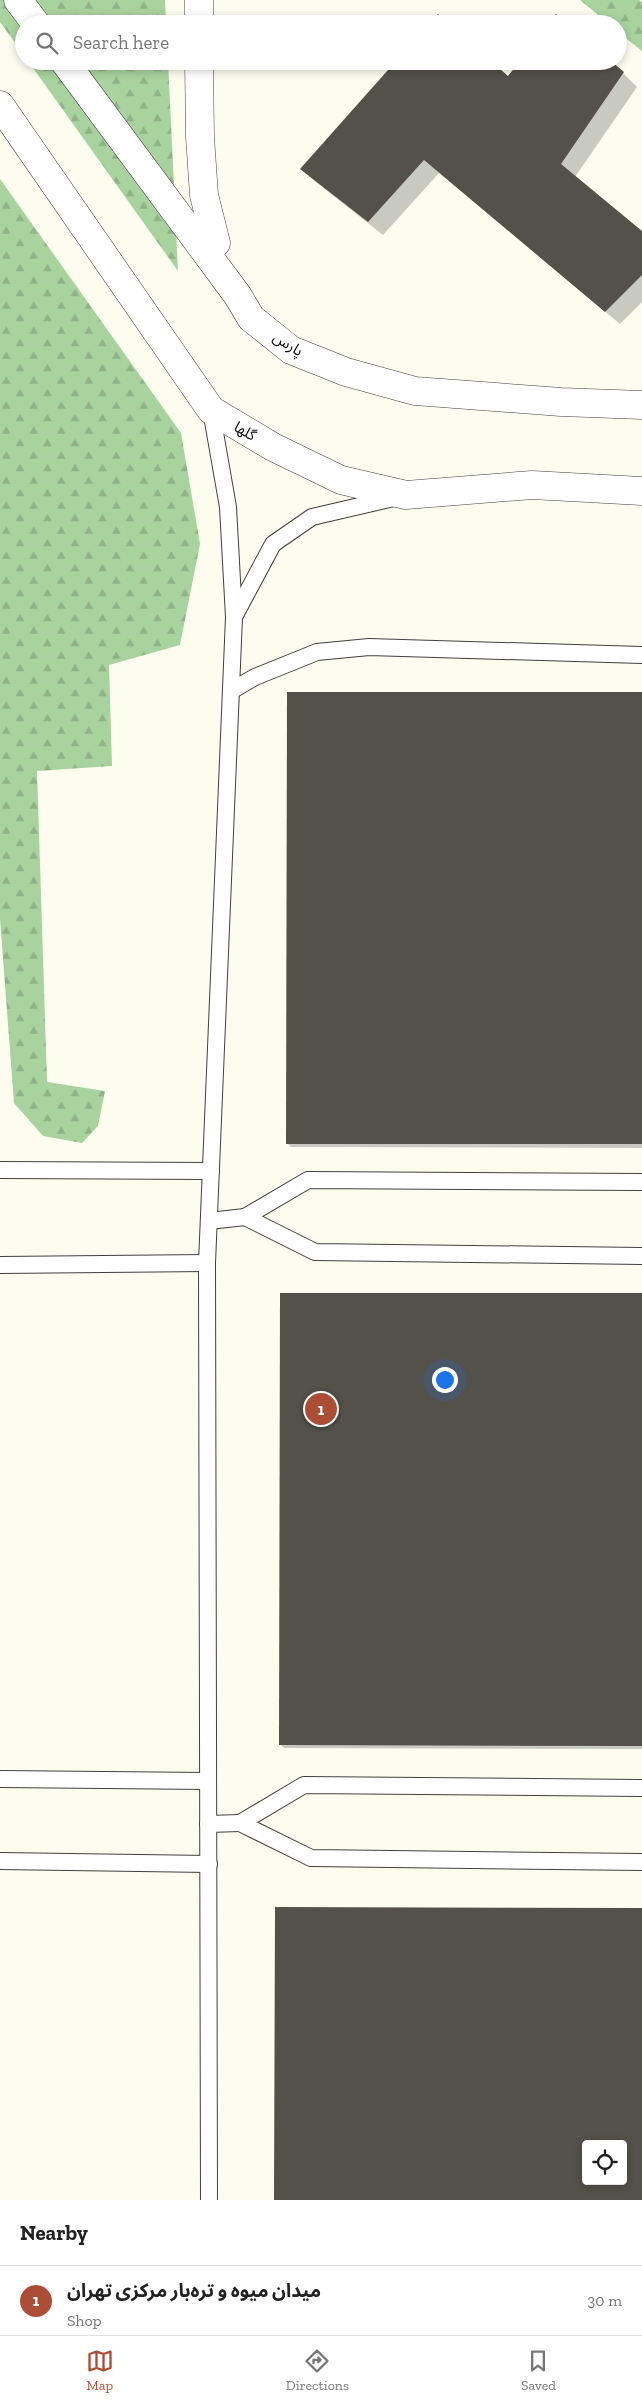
<!DOCTYPE html>
<html lang="en">
<head>
<meta charset="utf-8">
<style>
  :root { --surface:#fff; --page:#f2f2f2; --text:#222; --muted:#767676; --line:#e0e0e0; --accent:#ac4e36 }
  body { margin:0; font-family:"Zilla Slab","Noto Sans Arabic",serif; background:var(--page); color:var(--text) }
  .controls { position:absolute; right:15px; bottom:15px; display:grid; overflow:hidden; border-radius:5px; box-shadow:0 2px 8px #0003 }
  .controls button { width:45px; height:45px; display:grid; place-items:center; padding:0; border:0; border-bottom:1px solid var(--line); background:var(--surface); color:var(--text); font:25px sans-serif }
  .you { position:absolute; left:444px; top:1379px; width:18px; height:18px; margin:-12px; border:4px solid #fff; border-radius:50%; background:#1a73e8; box-shadow:0 0 0 8px #1a73e833 }
  .badge { display:grid; place-items:center; width:32px; height:32px; border-radius:50%; background:var(--accent); color:#fff; font-size:16px; font-weight:700 }
  .pin { position:absolute; translate:-50% -50%; border:2px solid #fff; box-shadow:0 1px 5px #0006 }
  .list { margin:0; padding:0; list-style:none }
  h2 { display:flex; justify-content:space-between; align-items:center; height:65px; margin:0; padding:0 20px; font-size:21px }
  h2 small { font-size:16px; font-weight:400; color:var(--muted) }
  .list li { display:grid; grid-template-columns:32px 1fr auto; gap:15px; align-items:center; box-sizing:border-box; height:70px; padding:0 20px; border-top:1px solid var(--line) }
  .list b { display:block; font-size:19px; white-space:nowrap }
  .list p { margin:0; font-size:16px; white-space:nowrap; color:var(--muted) }
  .list em { font-size:16px; font-style:normal; color:var(--muted) }
  .icon { flex:none; width:28px; height:28px; fill:none; stroke:currentColor; stroke-width:2; stroke-linecap:round; stroke-linejoin:round }
  .map { position:relative; flex:none; width:642px; height:2200px; overflow:hidden }
  .search { position:absolute; background:var(--surface); box-shadow:0 2px 8px #0003; left:15px; right:15px; top:15px; height:55px; display:flex; align-items:center; gap:12px; box-sizing:border-box; padding:0 18px; border-radius:28px; color:var(--muted); font-size:19px }
  .sheet { height:135px; background:var(--surface) }
  nav { display:flex; justify-content:space-around; align-items:center; box-sizing:border-box; height:70px; border-top:1px solid var(--line); background:var(--surface); font-size:14px; color:var(--muted) }
  nav a { display:grid; justify-items:center; gap:2px }
  nav .on { color:var(--accent) }
  .map>svg:first-child { display:block }
</style>
</head>
<body>
<div class="map">
<svg width="642" height="2200" viewBox="0 0 642 2200">
  <defs>
    <pattern id="forest-firs" width="22" height="20" patternUnits="userSpaceOnUse" patternTransform="scale(1.25)"><rect width="22" height="20" fill="#a8d29e"/><path d="M5 1l3.5 6h-7zM16 11l3.5 6h-7z" fill="#8fb387"/></pattern>
  </defs>
  <rect width="100%" height="100%" fill="#fcfdef"/>
  <g fill="url(#forest-firs)">
    <polygon points="0,0 165,0 166,24 24,24 24,55 0,22"/>
    <polygon points="580,0 639,0 642,2 642,51 618,32 618,24 609,24"/>
    <polygon points="28,61 168,61 178,271"/>
    <polygon points="0,179 181,433 200,544 180,645 109,665 112,766 37,771 47,1082 105,1091 98,1126 82,1143 43,1136 14,1103 0,919"/>
  </g>
  <g fill="#0003">
    <polygon points="623,73 637,87 575,177 642,233 642,302 620,324 439,173 383,235 316,182 302,169 508,78"/>
    <polygon points="642,693 642,1148 291,1147 287,1143"/>
    <polygon points="642,1295 642,1749 284,1748 280,1744"/>
  </g>
  <g fill="#54514b" fill-rule="evenodd">
    <polygon points="438,14 449,24 430,24"/>
    <polygon points="556,14 567,24 548,24"/>
    <polygon points="396,61 491,61 508,76 520,61 611,61 624,72 561,164 642,231 642,275 605,312 424,160 368,222 300,169"/>
    <polygon points="287,692 642,692 642,1144 286,1144"/>
    <polygon points="280,1293 642,1293 642,1746 279,1745"/>
    <path d="M275 1907 642 1908V2200H274ZM586 2144H623V2181H586Z"/>
  </g>
  <g fill="none" stroke-linecap="round" stroke-linejoin="round">
    <defs>
      <g id="service">
        <polyline points="234,617 273,544 312,517 398,497"/>
        <polyline points="231,691 255,677 317,652 369,647 642,655"/>
        <polyline points="0,1170 211,1171"/>
        <polyline points="642,1182 308,1180 245,1217 315,1252 642,1256"/>
        <polyline points="209,1221 245,1217"/>
        <polyline points="0,1265 207,1263"/>
        <polyline points="0,1779 208,1781"/>
        <polyline points="642,1788 304,1785 240,1823 311,1858 642,1862"/>
        <polyline points="208,1824 240,1823"/>
        <polyline points="0,1861 209,1864"/>
        <polyline points="209,2200 207,1263 234,617 228,507 211,410"/>
      </g>
      <g id="tertiary">
        <polyline points="18,0 36,24"/>
        <polyline points="199,0 199,24"/>
        <polyline points="64,61 238,296 251,318 291,350 346,372 415,391 561,402 642,405"/>
        <polyline points="199,61 200,137 204,195 216,243"/>
        <polyline points="0,105 211,410 273,447 341,480 406,495 532,485 642,491"/>
      </g>
    </defs>
    <use href="#service" stroke="#404040" stroke-width="18"/>
    <use href="#tertiary" stroke="#404040" stroke-width="29"/>
    <use href="#service" stroke="#fff" stroke-width="16"/>
    <use href="#tertiary" stroke="#fff" stroke-width="28"/>
  </g>
  <g text-anchor="middle" dominant-baseline="central" stroke-width="5" stroke-linejoin="round" paint-order="stroke">
    <g font-size="15" fill="#0d0d0d" stroke="#fff">
      <text transform="translate(288 344) rotate(32)">پارس</text>
      <text transform="translate(245 431) rotate(30)">گلها</text>
    </g>
  </g>
</svg>
<div class="controls">
<button><svg class="icon" aria-label="locate" viewBox="0 0 24 24"><circle cx="12" cy="12" r="6"/><path d="M12 2v4M12 18v4M2 12h4M18 12h4"/></svg></button>
</div>
<div class="you"></div>
<div class="pin badge" style="left:321px;top:1409px">1</div>
<div class="search"><svg class="icon" aria-label="search" viewBox="0 0 24 24"><circle cx="10" cy="10" r="6"/><path d="M15 15l6 6"/></svg>Search here</div>
</div>
<section class="sheet">
<h2>Nearby<small></small></h2>
<ul class="list">
<li><span class="badge">1</span><div><b>میدان میوه و تره‌بار مرکزی تهران</b><p>Shop</p></div><em>30 m</em></li>
</ul>
</section>
<nav>
<a class="on"><svg class="icon" aria-label="map" viewBox="0 0 24 24"><path d="M3 6l6-2 6 2 6-2v14l-6 2-6-2-6 2zM9 4v14M15 6v14"/></svg>Map</a>
<a><svg class="icon" aria-label="directions" viewBox="0 0 24 24"><path d="M12 3l9 9-9 9-9-9zM9 14v-3h6M13 9l2 2-2 2"/></svg>Directions</a>
<a><svg class="icon" aria-label="saved" viewBox="0 0 24 24"><path d="M7 4h10v16l-5-4-5 4z"/></svg>Saved</a>
</nav>
</body>
</html>
